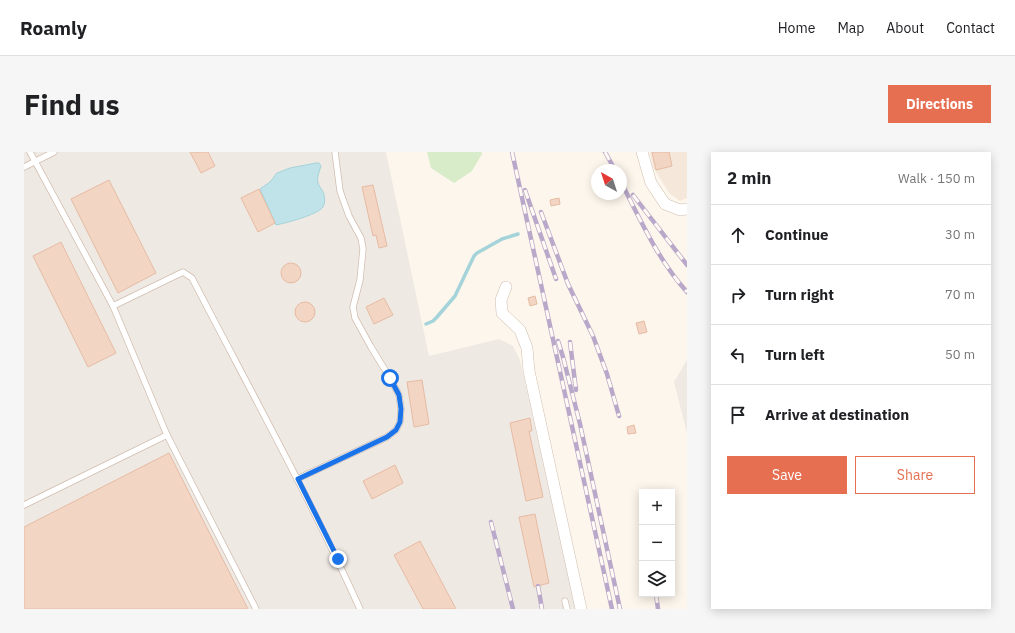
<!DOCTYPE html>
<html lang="en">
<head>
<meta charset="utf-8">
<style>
  :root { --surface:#fff; --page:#f6f6f6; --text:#202124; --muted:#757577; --line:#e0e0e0; --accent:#e76f51 }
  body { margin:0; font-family:"IBM Plex Sans",sans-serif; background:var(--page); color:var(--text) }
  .controls { position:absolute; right:12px; bottom:12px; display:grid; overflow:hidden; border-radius:0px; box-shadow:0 2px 10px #0003 }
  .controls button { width:36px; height:36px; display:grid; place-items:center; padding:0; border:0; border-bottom:1px solid var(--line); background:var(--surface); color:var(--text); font:20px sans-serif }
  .compass { position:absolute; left:567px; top:12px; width:36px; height:36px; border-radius:50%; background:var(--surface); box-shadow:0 2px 10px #0003; rotate:321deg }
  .stop { position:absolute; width:12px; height:12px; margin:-9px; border:3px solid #1a73e8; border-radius:50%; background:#fff }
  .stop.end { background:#1a73e8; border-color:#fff; box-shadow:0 1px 4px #0008 }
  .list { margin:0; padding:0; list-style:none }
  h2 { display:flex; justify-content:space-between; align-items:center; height:52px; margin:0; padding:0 16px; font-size:17px }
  h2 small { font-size:13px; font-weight:400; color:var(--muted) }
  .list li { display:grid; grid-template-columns:26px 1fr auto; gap:12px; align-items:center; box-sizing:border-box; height:60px; padding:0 16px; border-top:1px solid var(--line) }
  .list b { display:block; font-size:15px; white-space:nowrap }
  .list em { font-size:13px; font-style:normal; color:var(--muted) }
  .actions { display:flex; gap:8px; padding:12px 16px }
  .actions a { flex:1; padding:9px 0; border:1px solid var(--accent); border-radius:0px; text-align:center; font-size:14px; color:var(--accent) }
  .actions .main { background:var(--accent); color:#fff }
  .icon { flex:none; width:22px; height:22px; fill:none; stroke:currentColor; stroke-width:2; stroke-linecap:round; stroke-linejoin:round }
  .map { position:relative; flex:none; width:663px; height:457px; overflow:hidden; border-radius:0px }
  header { display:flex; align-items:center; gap:24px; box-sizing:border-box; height:56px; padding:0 20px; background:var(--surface); border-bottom:1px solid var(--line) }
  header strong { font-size:19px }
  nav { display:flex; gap:22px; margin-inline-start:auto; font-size:14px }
  .intro { display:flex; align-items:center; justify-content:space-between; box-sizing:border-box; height:96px; padding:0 24px }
  h1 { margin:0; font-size:28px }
  .button { padding:10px 18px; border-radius:0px; background:var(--accent); color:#fff; font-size:14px; font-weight:700 }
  main { display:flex; gap:24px; padding:0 24px }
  aside { flex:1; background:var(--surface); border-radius:0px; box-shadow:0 2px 10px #0003 }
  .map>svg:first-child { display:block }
</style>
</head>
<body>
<header>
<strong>Roamly</strong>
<nav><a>Home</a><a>Map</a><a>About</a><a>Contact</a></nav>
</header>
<div class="intro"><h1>Find us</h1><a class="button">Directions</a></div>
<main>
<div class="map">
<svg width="663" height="457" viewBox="0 0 663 457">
  <rect width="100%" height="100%" fill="#fdf6ec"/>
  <polygon fill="#f5e8da" points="626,0 663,0 663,46 656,49 645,41 629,15"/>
  <g fill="#efe9e4">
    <polygon points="0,0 362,0 405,204 475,187 489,194 496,208 552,457 0,457"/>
    <polygon points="663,208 663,281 650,230"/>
  </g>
  <polygon fill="#d8ecc9" points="403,0 458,0 458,2 448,19 430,31 407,16"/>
  <path fill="#bfe3e8" stroke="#a5d3da" d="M292 11H295L297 14C295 21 291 28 296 35 297 37 300 40 300 43 301 46 301 52 299 55 293 63 262 71 252 73L236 37 246 30 253 21 266 16Z"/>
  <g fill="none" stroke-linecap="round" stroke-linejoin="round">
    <polyline stroke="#a5d3da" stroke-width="3.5" points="402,172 409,169 413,165 431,144 450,104 453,101 478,87 494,82"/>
  </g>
  <g fill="#f3d5c3" stroke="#e6bba3">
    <polygon points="166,0 184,0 191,14 177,21"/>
    <polygon points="628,0 645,0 648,14 632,18"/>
    <polygon points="85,28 132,121 94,141 47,47"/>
    <polygon points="349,33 363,94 355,96 352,83 349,84 338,35"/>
    <polygon points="235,37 251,71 234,80 217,46"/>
    <polygon points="535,46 536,52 527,54 526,48"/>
    <polygon points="37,90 92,201 64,215 9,104"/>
    <circle cx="267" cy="121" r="10"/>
    <polygon points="511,144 513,152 506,154 504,146"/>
    <polygon points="360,146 369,163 350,172 342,155"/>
    <circle cx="281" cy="160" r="10"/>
    <polygon points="620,169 623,180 615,182 612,171"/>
    <polygon points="398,228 405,272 390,275 383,230"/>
    <polygon points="506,266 508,279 505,279 519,345 502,349 486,271"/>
    <polygon points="610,273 612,281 604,282 603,275"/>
    <polygon points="145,301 224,457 0,457 0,375"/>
    <polygon points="371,313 379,331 348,347 339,329"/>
    <polygon points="511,362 525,431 510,435 495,365"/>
    <polygon points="396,389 432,457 399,457 370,403"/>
  </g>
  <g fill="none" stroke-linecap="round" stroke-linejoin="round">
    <defs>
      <g id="lane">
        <polyline points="6,0 89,154 143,283 232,457"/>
        <polyline points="0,15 30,0"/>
        <path d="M89 154 159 120 168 126C225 236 285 344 336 457"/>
        <polyline points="273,327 363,285 372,278 376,270 377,257 375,243 366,226 347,195 331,166 329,155 336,128 339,97 337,86 325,64 316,39 311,0"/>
        <polyline points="0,353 143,283"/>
        <polyline points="541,449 543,457"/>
      </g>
      <g id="street">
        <polyline points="618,0 627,31 641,52 656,58 663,57"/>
        <polyline points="482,135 477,148 478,161 496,178 503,196 505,219 557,457"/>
      </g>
    </defs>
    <use href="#lane" stroke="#d1beb0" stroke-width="7"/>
    <use href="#street" stroke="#d1beb0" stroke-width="12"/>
    <use href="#lane" stroke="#fff" stroke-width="5.5"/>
    <use href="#street" stroke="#fff" stroke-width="11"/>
    <defs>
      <g id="rail">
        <polyline points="488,0 588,457"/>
        <polyline points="581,0 591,18"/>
        <path d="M597 30C616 67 634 108 663 140"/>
        <polyline points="501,38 532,127"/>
        <polyline points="609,43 663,113"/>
        <polyline points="517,60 544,132 569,184 583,222 595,264"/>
        <polyline points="534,189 539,205 556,272 596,457"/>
        <polyline points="546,190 552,238"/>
        <polyline points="467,370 489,457"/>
        <polyline points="514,434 518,457"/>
        <polyline points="632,442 634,457"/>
      </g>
    </defs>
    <use href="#rail" stroke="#b9a8c9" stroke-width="4.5"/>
    <use href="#rail" stroke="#fffaf3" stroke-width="3" stroke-dasharray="9" stroke-linecap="butt"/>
  </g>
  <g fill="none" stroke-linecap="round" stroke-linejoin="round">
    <polyline stroke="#1a73e8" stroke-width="5" points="314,407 274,327 363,285 372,278 376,270 377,257 375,243 366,226"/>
  </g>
</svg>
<div class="controls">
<button>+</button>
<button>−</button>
<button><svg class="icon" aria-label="layers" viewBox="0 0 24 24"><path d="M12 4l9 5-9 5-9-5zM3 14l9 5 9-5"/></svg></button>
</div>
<svg class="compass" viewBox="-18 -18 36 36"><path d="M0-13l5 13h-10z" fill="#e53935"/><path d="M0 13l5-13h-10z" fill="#757577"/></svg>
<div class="stop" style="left:366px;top:226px"></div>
<div class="stop end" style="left:314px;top:407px"></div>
</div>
<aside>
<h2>2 min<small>Walk · 150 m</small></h2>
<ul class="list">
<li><svg class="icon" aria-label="ahead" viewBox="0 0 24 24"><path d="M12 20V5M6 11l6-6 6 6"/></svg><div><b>Continue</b></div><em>30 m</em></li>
<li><svg class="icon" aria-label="right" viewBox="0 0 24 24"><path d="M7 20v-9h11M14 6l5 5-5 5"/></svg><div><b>Turn right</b></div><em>70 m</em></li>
<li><svg class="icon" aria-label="left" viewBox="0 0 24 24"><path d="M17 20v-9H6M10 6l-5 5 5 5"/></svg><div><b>Turn left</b></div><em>50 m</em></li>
<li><svg class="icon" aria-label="arrive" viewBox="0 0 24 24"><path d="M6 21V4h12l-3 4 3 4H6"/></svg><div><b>Arrive at destination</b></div></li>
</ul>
<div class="actions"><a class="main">Save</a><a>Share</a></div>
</aside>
</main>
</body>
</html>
